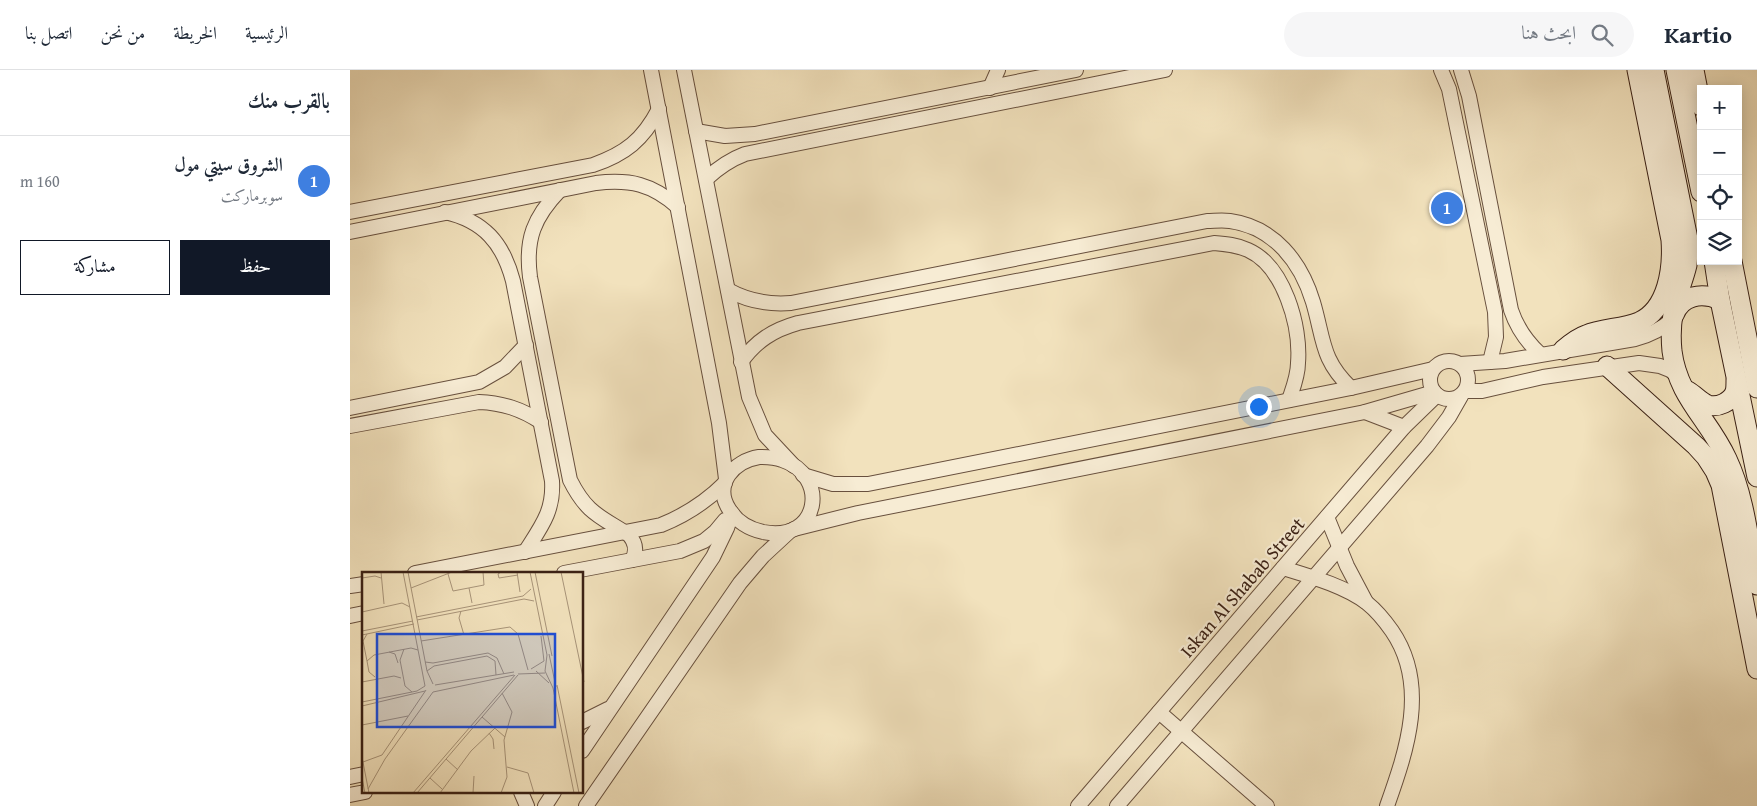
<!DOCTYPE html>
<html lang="ar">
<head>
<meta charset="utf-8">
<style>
  :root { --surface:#fff; --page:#f6f6f7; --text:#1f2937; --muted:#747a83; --line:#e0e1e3; --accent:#111827 }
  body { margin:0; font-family:"Gentium Book Plus",Amiri,serif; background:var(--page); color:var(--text); direction:rtl }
  .controls { position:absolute; right:15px; top:15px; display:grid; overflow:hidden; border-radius:0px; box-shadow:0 2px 12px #0003 }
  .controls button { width:45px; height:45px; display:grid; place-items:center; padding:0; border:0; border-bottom:1px solid var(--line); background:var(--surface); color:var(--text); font:25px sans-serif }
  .you { position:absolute; left:908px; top:336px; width:18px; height:18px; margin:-12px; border:4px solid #fff; border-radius:50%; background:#1a73e8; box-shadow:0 0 0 8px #1a73e833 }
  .badge { display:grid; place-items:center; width:32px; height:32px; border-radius:50%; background:var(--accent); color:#fff; font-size:16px; font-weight:700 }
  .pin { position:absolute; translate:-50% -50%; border:2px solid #fff; box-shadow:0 1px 5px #0006 }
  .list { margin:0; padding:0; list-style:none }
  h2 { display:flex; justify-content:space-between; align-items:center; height:65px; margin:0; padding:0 20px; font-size:21px }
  h2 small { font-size:16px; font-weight:400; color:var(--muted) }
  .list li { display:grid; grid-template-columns:32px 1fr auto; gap:15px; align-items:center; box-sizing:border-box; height:90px; padding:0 20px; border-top:1px solid var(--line) }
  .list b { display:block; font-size:19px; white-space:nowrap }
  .list p { margin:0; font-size:16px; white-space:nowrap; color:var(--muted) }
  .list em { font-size:16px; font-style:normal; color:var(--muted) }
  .actions { display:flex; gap:10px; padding:15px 20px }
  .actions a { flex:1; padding:11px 0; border:1px solid var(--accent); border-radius:0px; text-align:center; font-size:18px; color:var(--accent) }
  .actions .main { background:var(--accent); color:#fff }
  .icon { flex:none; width:28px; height:28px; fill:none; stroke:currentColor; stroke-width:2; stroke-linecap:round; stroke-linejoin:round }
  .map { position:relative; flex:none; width:1407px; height:736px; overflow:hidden; direction:ltr }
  header { display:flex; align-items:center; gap:30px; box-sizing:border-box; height:70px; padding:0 25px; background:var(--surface); border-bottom:1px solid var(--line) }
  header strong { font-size:24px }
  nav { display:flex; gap:28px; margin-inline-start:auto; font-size:18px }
  .search { width:350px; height:45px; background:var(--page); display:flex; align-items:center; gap:12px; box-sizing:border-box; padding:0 18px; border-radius:28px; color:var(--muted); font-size:19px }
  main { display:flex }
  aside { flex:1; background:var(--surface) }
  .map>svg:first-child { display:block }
</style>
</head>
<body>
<header>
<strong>Kartio</strong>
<div class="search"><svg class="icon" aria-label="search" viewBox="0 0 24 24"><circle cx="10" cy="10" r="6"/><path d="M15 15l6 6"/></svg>ابحث هنا</div>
<nav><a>الرئيسية</a><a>الخريطة</a><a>من نحن</a><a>اتصل بنا</a></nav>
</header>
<main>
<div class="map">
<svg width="1407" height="736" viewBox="0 0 1407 736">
  <rect width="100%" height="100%" fill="#f2e2bd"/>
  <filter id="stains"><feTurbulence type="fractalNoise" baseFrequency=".004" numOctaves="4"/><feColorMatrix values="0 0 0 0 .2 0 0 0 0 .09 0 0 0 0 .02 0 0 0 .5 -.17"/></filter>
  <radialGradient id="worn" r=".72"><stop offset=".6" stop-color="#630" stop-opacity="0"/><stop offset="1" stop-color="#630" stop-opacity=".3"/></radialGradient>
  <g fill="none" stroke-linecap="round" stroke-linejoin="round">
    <defs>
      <g id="street">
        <polyline points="301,0 369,353 376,409"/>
        <polyline points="334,0 399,327 415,365 444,396"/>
        <polyline points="1091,0 1099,19 1145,242 1146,267 1140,292"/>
        <path d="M1111 0 1119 26 1161 240C1167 258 1176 271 1190 284"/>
        <polyline points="640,18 648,0"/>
        <polyline points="346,61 375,66 405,64 726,0"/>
        <path d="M356 109C368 98 379 90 395 84L815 0"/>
        <path d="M210 120C184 147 175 169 180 207L220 410C237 444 250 446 279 465 286 473 287 481 282 490"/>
        <path d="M0 142 243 95C275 84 293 70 309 39"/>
        <path d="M95 142C134 151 153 173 163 211L202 411C204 441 191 457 175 482"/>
        <path d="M0 162 246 113C280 109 302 114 328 137"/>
        <path d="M378 220C398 231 417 235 441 233L857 151C864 151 872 150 880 151 924 157 951 192 963 232 974 269 971 290 1001 318"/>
        <circle cx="1099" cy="310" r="19"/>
        <path d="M391 292C406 271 423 260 448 253L864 173C876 174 887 175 898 180 934 196 951 256 948 293 948 306 943 318 939 330"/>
        <path d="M1110 294 1155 291 1285 269C1300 265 1311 260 1323 249"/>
        <polyline points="1116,321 1132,321 1193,307 1289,293 1310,296 1320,300 1328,306 1329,310"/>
        <polyline points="0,338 129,312 155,297 176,275"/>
        <polyline points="1015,342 1054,357"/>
        <path d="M0 356 129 332C153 333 171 339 191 352"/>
        <path d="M409 387C417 387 424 387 432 390 479 405 471 473 413 462 399 459 386 451 379 439 363 414 384 391 409 387Z"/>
        <polyline points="453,405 483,414 518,414 1001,318 1083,299"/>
        <polyline points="977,447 997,496 1016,532"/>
        <polyline points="444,459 508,443 1015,342 1084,322"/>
        <path d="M933 498C959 506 995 516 1017 533 1027 541 1035 551 1042 561 1079 615 1057 680 1037 736"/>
        <path d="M65 503 311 455C336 445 356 432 375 413"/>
        <polyline points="214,503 330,481 354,471 365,462 375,450"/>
        <polyline points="0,516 14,514"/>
        <polyline points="0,546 14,543"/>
        <polyline points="809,642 917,736"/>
        <polyline points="232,652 258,639"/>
        <polyline points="232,681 363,487 377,458 382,443"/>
        <polyline points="0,707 14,704"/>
        <polyline points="171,722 177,736"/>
        <polyline points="0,725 15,722"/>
        <polyline points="195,736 204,722"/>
        <polyline points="236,736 390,513 413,486 440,461"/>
        <polyline points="728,736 1054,357 1087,325"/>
        <polyline points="767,736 1077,376 1099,347 1111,326"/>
      </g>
      <g id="secondary">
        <path d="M1304 0 1338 169C1338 178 1338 186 1337 195 1335 204 1332 212 1329 221 1322 240 1320 261 1322 281 1328 328 1359 349 1377 389 1395 427 1399 473 1407 515"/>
        <polyline points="1326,0 1351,122"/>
        <polyline points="1344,0 1351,36"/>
        <polyline points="1364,191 1370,230 1407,407"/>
        <polyline points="1382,191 1407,318"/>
        <path d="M1324 245C1331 225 1352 222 1370 230"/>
        <path d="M1213 280C1220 274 1227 268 1236 265 1252 258 1272 259 1289 252 1318 239 1323 198 1321 170L1287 0"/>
        <polyline points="1257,296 1346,376 1356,387 1365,401 1371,415 1407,599"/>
        <path d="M1338 321C1345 325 1350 332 1358 335 1368 338 1381 332 1385 322 1386 319 1386 314 1386 310"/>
      </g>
    </defs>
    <use href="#street" stroke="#68503e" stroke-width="16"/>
    <use href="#secondary" stroke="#3a2014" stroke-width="21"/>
    <use href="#street" stroke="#f7ecd4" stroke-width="14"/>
    <use href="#secondary" stroke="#f7ecd4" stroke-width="19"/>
  </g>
  <g text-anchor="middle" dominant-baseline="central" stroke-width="4.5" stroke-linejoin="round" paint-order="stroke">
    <g font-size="19" fill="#3a2014" stroke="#f7ecd4">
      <text transform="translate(892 517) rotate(-49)">Iskan Al Shabab Street</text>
    </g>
  </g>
  <g transform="translate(12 502)">
    <rect width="221" height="221" fill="#f2e2bd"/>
    <path fill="none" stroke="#a89479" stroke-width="1" d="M19 0 22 32M41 0 63 114M46 0 65 99 71 112M139 0 136 2 137 6 156 3M155 0 158 20M168 0 185 83 183 99 191 116 212 221M173 0 190 84M199 0 222 110M86 2 91 19 122 13 121 0M0 6 13 4 19 6M49 16 90 0M107 16 110 31M99 39 97 46 102 63M0 40 40 31 48 35M54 45 161 24 169 17M55 48 162 27 172 29M0 59 51 49M5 62 1 69 5 89 7 100 13 105M0 63 52 52M59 69 148 55 156 62 166 98M42 77 38 88 43 114 50 120M27 80 33 82 36 91M187 82 194 115M5 89 12 83 49 76 56 78M63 90 71 91 126 81 135 86 142 102M169 97 182 89 179 64M65 99 72 94 125 84 133 89 134 103M174 99 187 111M156 102 183 101M0 110 32 104 39 106M73 113 152 100M195 113 217 221M71 120 152 103M0 130 55 119 63 114M0 134 63 119M120 145 143 165M0 153 46 144M127 161 131 167 132 177M0 185 7 221M84 187 96 198M1 190 20 183 64 118M145 195 166 201 172 221M0 206 3 221M68 206 80 217M6 217 23 187 71 120M51 221 153 103M55 221 156 103M78 221 109 179 133 156M111 221 112 204M139 221 145 205 142 168 150 140 140 121"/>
    <path fill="#1d4ed8" fill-opacity="0.15" stroke="#1d4ed8" stroke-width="2.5" d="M15 62H193V155H15Z"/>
    <rect width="221" height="221" fill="none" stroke="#3a2014" stroke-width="2.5"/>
  </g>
  <rect width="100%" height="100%" filter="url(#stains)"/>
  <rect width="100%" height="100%" fill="url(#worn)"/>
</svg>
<div class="controls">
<button>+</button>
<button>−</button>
<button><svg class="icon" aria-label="locate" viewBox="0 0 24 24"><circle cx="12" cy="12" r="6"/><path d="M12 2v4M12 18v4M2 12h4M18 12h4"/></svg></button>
<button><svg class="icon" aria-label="layers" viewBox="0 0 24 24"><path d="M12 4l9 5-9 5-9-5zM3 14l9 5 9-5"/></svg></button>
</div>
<div class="you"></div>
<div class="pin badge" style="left:1097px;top:138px;background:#3f7fe0">1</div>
</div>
<aside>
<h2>بالقرب منك<small></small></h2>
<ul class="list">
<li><span class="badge" style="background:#3f7fe0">1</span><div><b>الشروق سيتي مول</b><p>سوبرماركت</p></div><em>160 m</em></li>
</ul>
<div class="actions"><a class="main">حفظ</a><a>مشاركة</a></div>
</aside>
</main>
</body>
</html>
